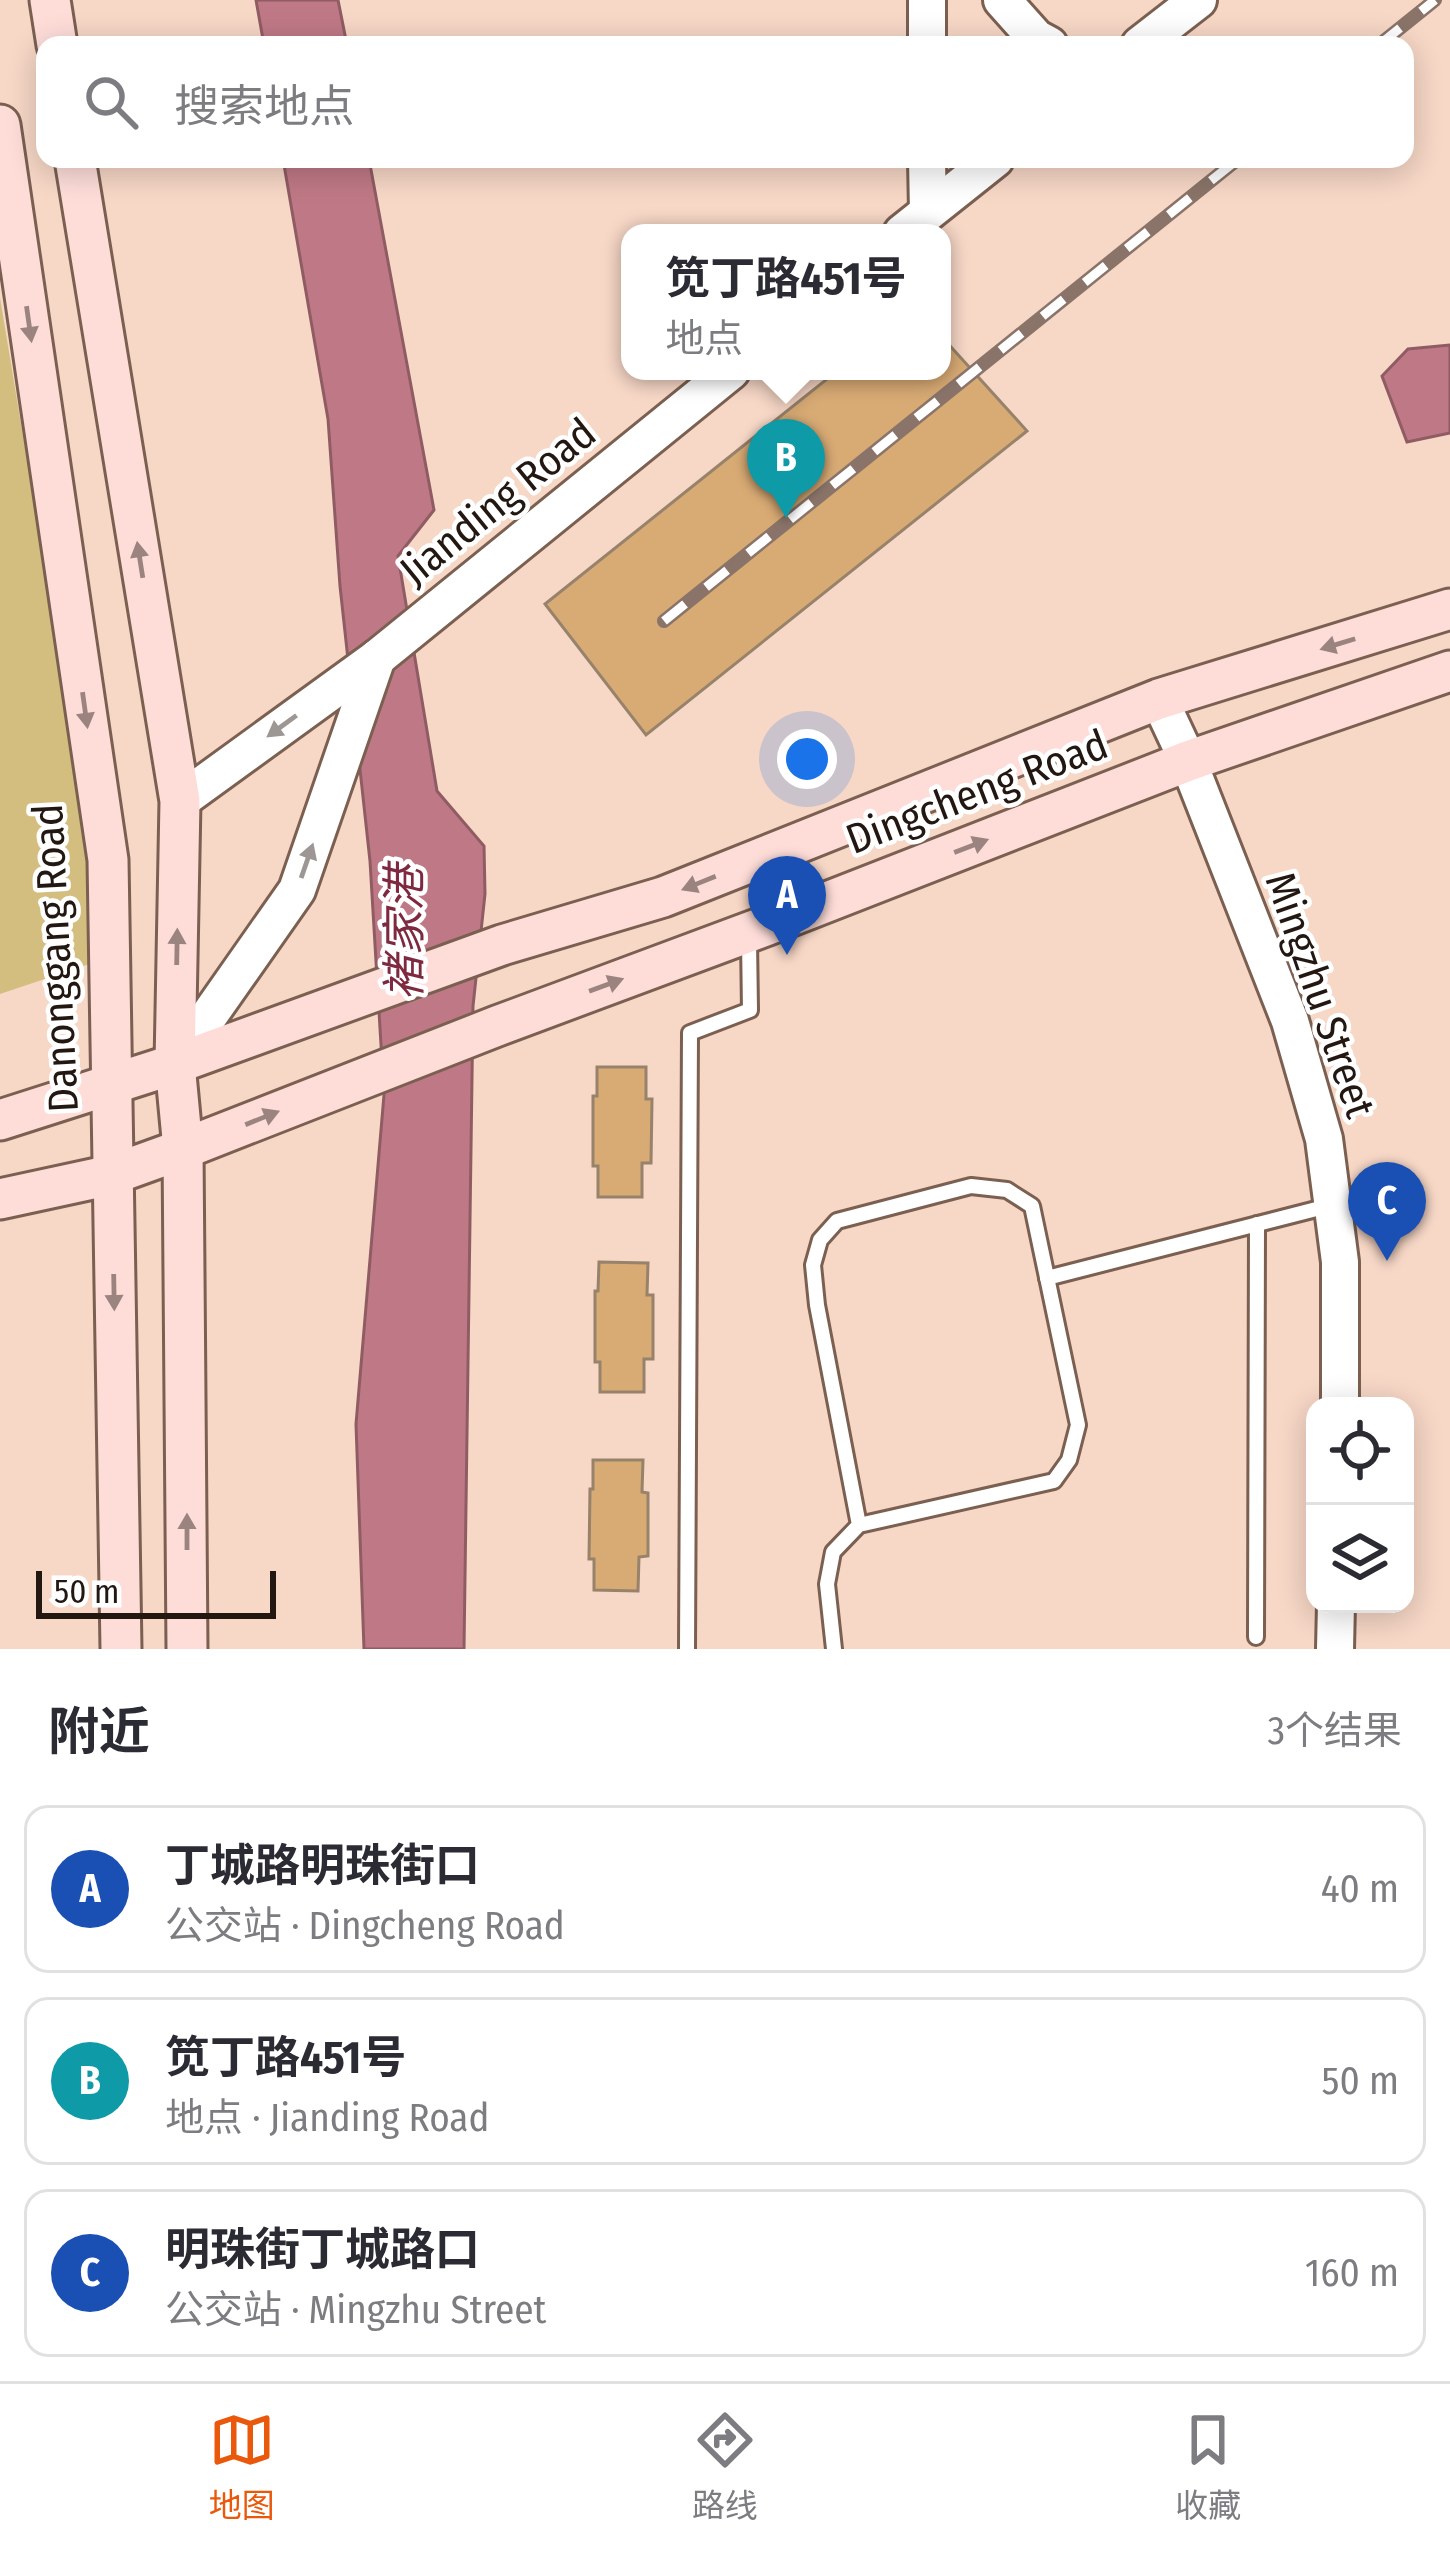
<!DOCTYPE html>
<html lang="zh">
<head>
<meta charset="utf-8">
<style>
  :root { --surface:#fff; --page:#f7f7f7; --text:#2b2b33; --muted:#7c7c81; --line:#e1e1e2; --accent:#ea580c }
  body { margin:0; font-family:"Fira Sans Condensed","Noto Sans SC",sans-serif; background:var(--page); color:var(--text) }
  .controls { position:absolute; right:36px; bottom:36px; display:grid; overflow:hidden; border-radius:24px; box-shadow:0 6px 30px #0003 }
  .controls button { width:108px; height:108px; display:grid; place-items:center; padding:0; border:0; border-bottom:3px solid var(--line); background:var(--surface); color:var(--text); font:60px sans-serif }
  .scale { position:absolute; left:36px; bottom:30px; width:240px; box-sizing:border-box; padding-left:12px; border:6px solid #221711; border-top:0; font-size:33px; line-height:42px; white-space:nowrap; color:#221711; -webkit-text-stroke:9px #fff; paint-order:stroke }
  .you { position:absolute; left:807px; top:759px; width:42px; height:42px; margin:-30px; border:9px solid #fff; border-radius:50%; background:#1a73e8; box-shadow:0 0 0 18px #1a73e833 }
  .badge { display:grid; place-items:center; width:78px; height:78px; border-radius:50%; background:var(--accent); color:#fff; font-size:39px; font-weight:700 }
  .pin { position:absolute; translate:-50% -99px; filter:drop-shadow(0 3px 6px #0008) }
  .pin::after { content:''; position:absolute; top:63px; width:42px; height:36px; background:inherit; clip-path:polygon(0 0,100% 0,50% 100%) }
  .popup { position:absolute; left:621px; top:224px; width:330px; height:156px; box-sizing:border-box; display:grid; place-content:center; border-radius:24px; background:var(--surface); filter:drop-shadow(0 3px 9px #0005); font-size:39px; white-space:nowrap; color:var(--muted) }
  .popup b { font-size:45px; color:var(--text) }
  .popup::after { content:''; position:absolute; left:50%; top:100%; margin-left:-24px; border:24px solid transparent; border-top-color:var(--surface) }
  .list { margin:0; padding:0; list-style:none }
  h2 { display:flex; justify-content:space-between; align-items:center; height:156px; margin:0; padding:0 48px; font-size:51px }
  h2 small { font-size:39px; font-weight:400; color:var(--muted) }
  .list li { display:grid; grid-template-columns:78px 1fr auto; gap:36px; align-items:center; box-sizing:border-box; height:168px; margin:0 24px 24px; padding:0 24px; border:3px solid var(--line); border-radius:24px }
  .list b { display:block; font-size:45px; white-space:nowrap }
  .list p { margin:0; font-size:39px; white-space:nowrap; color:var(--muted) }
  .list em { font-size:39px; font-style:normal; color:var(--muted) }
  .icon { flex:none; width:66px; height:66px; fill:none; stroke:currentColor; stroke-width:2; stroke-linecap:round; stroke-linejoin:round }
  .map { position:relative; flex:none; width:1450px; height:1649px; overflow:hidden }
  .search { position:absolute; background:var(--surface); box-shadow:0 6px 30px #0003; left:36px; right:36px; top:36px; height:132px; display:flex; align-items:center; gap:30px; box-sizing:border-box; padding:0 42px; border-radius:24px; color:var(--muted); font-size:45px }
  .sheet { height:732px; background:var(--surface) }
  nav { display:flex; justify-content:space-around; align-items:center; box-sizing:border-box; height:168px; border-top:3px solid var(--line); background:var(--surface); font-size:33px; color:var(--muted) }
  nav a { display:grid; justify-items:center; gap:6px }
  nav .on { color:var(--accent) }
  .map>svg:first-child { display:block }
</style>
</head>
<body>
<div class="map">
<svg width="1450" height="1649" viewBox="0 0 1450 1649">
  <rect width="100%" height="100%" fill="#f7d7c6"/>
  <polygon fill="#d4be7f" points="0,298 110,957 0,994"/>
  <g fill="#bf7986" stroke="#905c63" stroke-width="3">
    <polygon points="256,0 338,0 347,45 264,45"/>
    <polygon points="283,159 369,159 434,510 398,556 437,791 484,846 485,894 473,1006 464,1649 364,1649 356,1424 384,1095 370,861 340,586 328,419"/>
    <polygon points="1450,345 1450,433 1407,442 1382,376 1408,349"/>
  </g>
  <g fill="#d8aa74" stroke="#97826b" stroke-width="3">
    <polygon points="942,337 1027,431 646,735 545,604 837,371 942,371"/>
    <polygon points="597,1067 646,1067 646,1099 652,1099 651,1163 642,1163 642,1197 598,1197 598,1166 593,1166 593,1096 597,1096"/>
    <polygon points="599,1262 648,1263 647,1295 653,1295 653,1359 644,1359 644,1392 600,1392 600,1362 595,1362 595,1291 598,1291"/>
    <polygon points="593,1460 643,1460 642,1492 648,1493 648,1556 639,1557 638,1591 594,1590 594,1559 589,1559 590,1489 593,1489"/>
  </g>
  <g fill="none" stroke-linecap="round" stroke-linejoin="round">
    <defs>
      <g id="service">
        <polyline points="1047,1278 1332,1205"/>
        <polyline points="1256,1637 1257,1224"/>
        <polyline points="687,1649 690,1033 750,1010 749,940"/>
        <polyline points="834,1649 827,1584 833,1552 859,1525 1054,1481 1069,1460 1078,1425 1032,1206 1007,1190 971,1186 837,1221 820,1240 813,1265 817,1305 859,1525"/>
      </g>
      <g id="tertiary">
        <polyline points="927,0 927,45"/>
        <polyline points="1002,0 1036,38 1049,45"/>
        <polyline points="1140,45 1198,0"/>
        <polyline points="927,159 928,212"/>
        <polyline points="902,233 995,159"/>
        <polyline points="1159,699 1188,761 1290,1021 1324,1139 1340,1262 1340,1406"/>
        <polyline points="180,801 377,658 731,371"/>
        <polyline points="175,1064 297,890 377,658"/>
        <polyline points="1335,1649 1336,1604"/>
      </g>
      <g id="secondary">
        <polyline points="50,0 57,45"/>
        <polyline points="0,125 108,860 121,1649"/>
        <polyline points="75,159 180,801 175,1064 183,1149 187,1649"/>
        <polyline points="0,1120 175,1064 502,945 663,897 1159,699 1450,609"/>
        <polyline points="0,1199 111,1175 183,1149 497,1026 768,925 1188,761 1450,671"/>
      </g>
    </defs>
    <use href="#service" stroke="#7b6051" stroke-width="20"/>
    <use href="#tertiary" stroke="#7b6051" stroke-width="42"/>
    <use href="#secondary" stroke="#7b6051" stroke-width="45"/>
    <use href="#service" stroke="#fff" stroke-width="14"/>
    <use href="#tertiary" stroke="#fff" stroke-width="36"/>
    <use href="#secondary" stroke="#feddd9" stroke-width="39"/>
    <defs>
      <g id="rail">
        <polyline points="1379,45 1435,0"/>
        <polyline points="664,621 1238,159"/>
      </g>
    </defs>
    <use href="#rail" stroke="#8a7469" stroke-width="14"/>
    <use href="#rail" stroke="#fff" stroke-width="9" stroke-dasharray="27" stroke-linecap="butt"/>
  </g>
  <defs><path id="oneway-solid" d="M-6-.8H1V-3.2L6.5 0L1 3.2V.8H-6Z" transform="scale(3)"/></defs>
  <g fill="#9b847f">
    <use href="#oneway-solid" transform="translate(29 324) rotate(82)"/>
    <use href="#oneway-solid" transform="translate(140 560) rotate(-99)"/>
    <use href="#oneway-solid" transform="translate(1338 644) rotate(163)"/>
    <use href="#oneway-solid" transform="translate(85 710) rotate(82)"/>
    <use href="#oneway-solid" transform="translate(971 846) rotate(-21)"/>
    <use href="#oneway-solid" transform="translate(699 883) rotate(158)"/>
    <use href="#oneway-solid" transform="translate(177 947) rotate(-89)"/>
    <use href="#oneway-solid" transform="translate(606 985) rotate(-20)"/>
    <use href="#oneway-solid" transform="translate(262 1118) rotate(-22)"/>
    <use href="#oneway-solid" transform="translate(114 1292) rotate(89)"/>
    <use href="#oneway-solid" transform="translate(187 1532) rotate(-90)"/>
  </g>
  <g fill="#9c9794">
    <use href="#oneway-solid" transform="translate(282 726) rotate(144)"/>
    <use href="#oneway-solid" transform="translate(307 861) rotate(-71)"/>
  </g>
  <g text-anchor="middle" dominant-baseline="central" stroke-width="9" stroke-linejoin="round" paint-order="stroke">
    <g font-size="42" fill="#221711" stroke="#fff">
      <text transform="translate(498 502) rotate(-39)">Jianding Road</text>
      <text transform="translate(977 792) rotate(-21)">Dingcheng Road</text>
      <text transform="translate(56 958) rotate(-93)">Danonggang Road</text>
      <text transform="translate(1320 995) rotate(71)">Mingzhu Street</text>
    </g>
    <g font-size="45" font-style="italic" fill="#7e293f" stroke="#fff">
      <text transform="translate(405 933) rotate(-90)">褚家港</text>
    </g>
  </g>
</svg>
<div class="controls">
<button><svg class="icon" aria-label="locate" viewBox="0 0 24 24"><circle cx="12" cy="12" r="6"/><path d="M12 2v4M12 18v4M2 12h4M18 12h4"/></svg></button>
<button><svg class="icon" aria-label="layers" viewBox="0 0 24 24"><path d="M12 4l9 5-9 5-9-5zM3 14l9 5 9-5"/></svg></button>
</div>
<div class="scale">50 m</div>
<div class="you"></div>
<div class="pin badge" style="left:787px;top:955px;background:#1a4fb4">A</div>
<div class="pin badge" style="left:786px;top:518px;background:#0f9aa8">B</div>
<div class="popup"><b>笕丁路451号</b>地点</div>
<div class="pin badge" style="left:1387px;top:1261px;background:#1a4fb4">C</div>
<div class="search"><svg class="icon" aria-label="search" viewBox="0 0 24 24"><circle cx="10" cy="10" r="6"/><path d="M15 15l6 6"/></svg>搜索地点</div>
</div>
<section class="sheet">
<h2>附近<small>3个结果</small></h2>
<ul class="list">
<li><span class="badge" style="background:#1a4fb4">A</span><div><b>丁城路明珠街口</b><p>公交站 · Dingcheng Road</p></div><em>40 m</em></li>
<li><span class="badge" style="background:#0f9aa8">B</span><div><b>笕丁路451号</b><p>地点 · Jianding Road</p></div><em>50 m</em></li>
<li><span class="badge" style="background:#1a4fb4">C</span><div><b>明珠街丁城路口</b><p>公交站 · Mingzhu Street</p></div><em>160 m</em></li>
</ul>
</section>
<nav>
<a class="on"><svg class="icon" aria-label="map" viewBox="0 0 24 24"><path d="M3 6l6-2 6 2 6-2v14l-6 2-6-2-6 2zM9 4v14M15 6v14"/></svg>地图</a>
<a><svg class="icon" aria-label="directions" viewBox="0 0 24 24"><path d="M12 3l9 9-9 9-9-9zM9 14v-3h6M13 9l2 2-2 2"/></svg>路线</a>
<a><svg class="icon" aria-label="saved" viewBox="0 0 24 24"><path d="M7 4h10v16l-5-4-5 4z"/></svg>收藏</a>
</nav>
</body>
</html>
